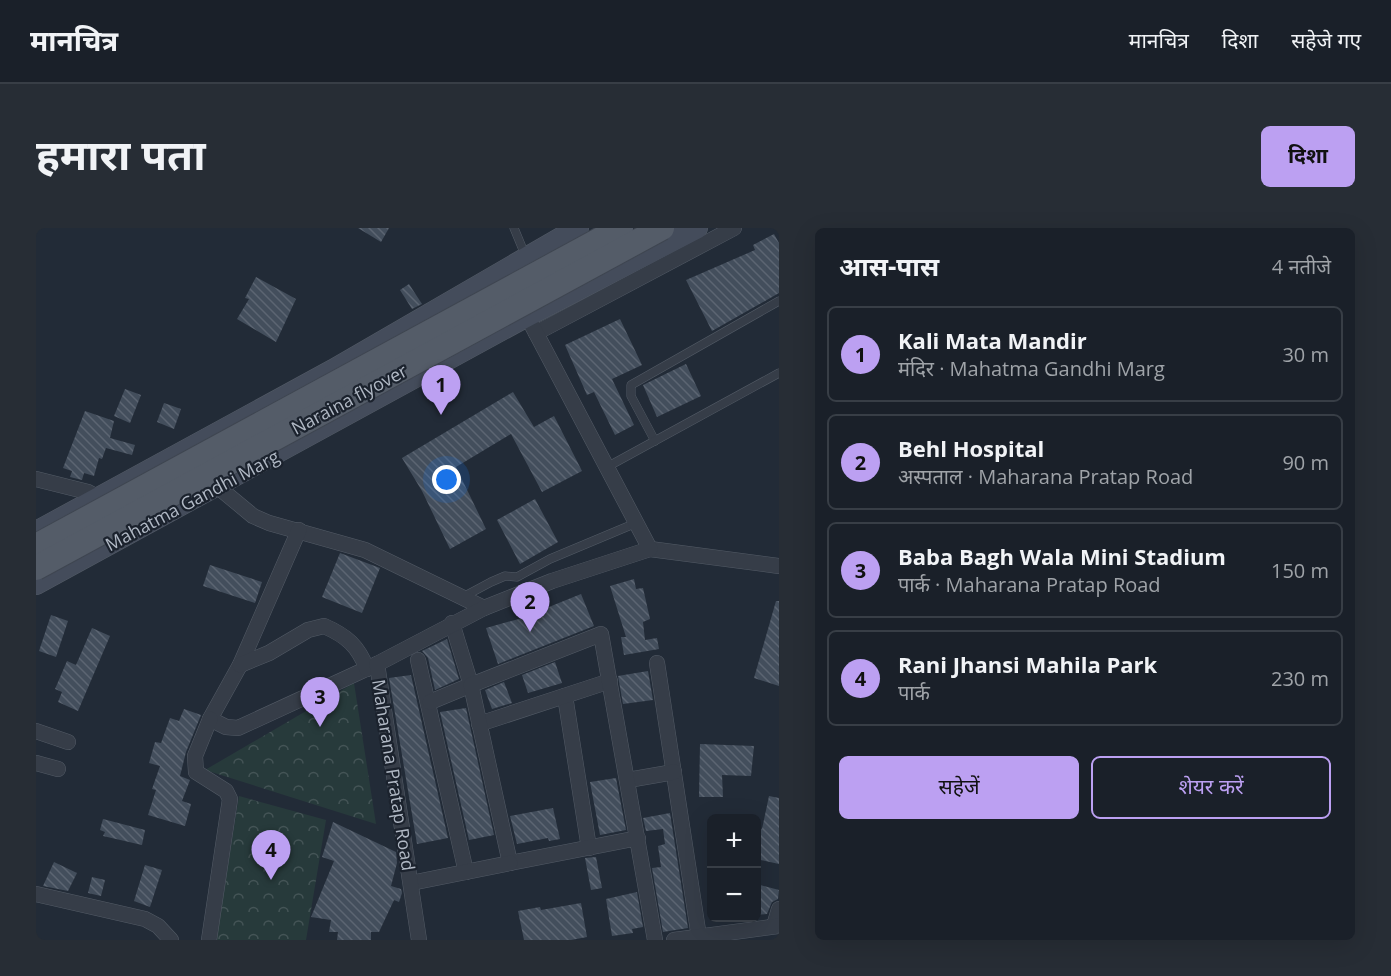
<!DOCTYPE html>
<html lang="hi">
<head>
<meta charset="utf-8">
<style>
  :root { --surface:#1a2029; --page:#272d35; --text:#f1f3f6; --muted:#9fa3a8; --line:#383e46; --accent:#bca0f2 }
  body { margin:0; font-family:"Open Sans","Noto Sans Devanagari",sans-serif; background:var(--page); color:var(--text) }
  .controls { position:absolute; right:18px; bottom:18px; display:grid; overflow:hidden; border-radius:9px; box-shadow:0 6px 24px #0002 }
  .controls button { width:54px; height:54px; display:grid; place-items:center; padding:0; border:0; border-bottom:2px solid var(--line); background:var(--surface); color:var(--text); font:30px sans-serif }
  .you { position:absolute; left:411px; top:252px; width:21px; height:21px; margin:-15px; border:4px solid #fff; border-radius:50%; background:#1a73e8; box-shadow:0 0 0 9px #1a73e833 }
  .badge { display:grid; place-items:center; width:39px; height:39px; border-radius:50%; background:var(--accent); color:#111; font-size:20px; font-weight:700 }
  .pin { position:absolute; translate:-50% -50px; filter:drop-shadow(0 2px 3px #0008) }
  .pin::after { content:''; position:absolute; top:32px; width:21px; height:18px; background:inherit; clip-path:polygon(0 0,100% 0,50% 100%) }
  .list { margin:0; padding:0; list-style:none }
  h2 { display:flex; justify-content:space-between; align-items:center; height:78px; margin:0; padding:0 24px; font-size:26px }
  h2 small { font-size:20px; font-weight:400; color:var(--muted) }
  .list li { display:grid; grid-template-columns:39px 1fr auto; gap:18px; align-items:center; box-sizing:border-box; height:96px; margin:0 12px 12px; padding:0 12px; border:2px solid var(--line); border-radius:9px }
  .list b { display:block; font-size:22px; white-space:nowrap }
  .list p { margin:0; font-size:20px; white-space:nowrap; color:var(--muted) }
  .list em { font-size:20px; font-style:normal; color:var(--muted) }
  .actions { display:flex; gap:12px; padding:18px 24px }
  .actions a { flex:1; padding:14px 0; border:2px solid var(--accent); border-radius:9px; text-align:center; font-size:21px; color:var(--accent) }
  .actions .main { background:var(--accent); color:#111 }
  .map { position:relative; flex:none; width:743px; height:712px; overflow:hidden; border-radius:9px }
  header { display:flex; align-items:center; gap:36px; box-sizing:border-box; height:84px; padding:0 30px; background:var(--surface); border-bottom:2px solid var(--line) }
  header strong { font-size:28px }
  nav { display:flex; gap:33px; margin-inline-start:auto; font-size:21px }
  .intro { display:flex; align-items:center; justify-content:space-between; box-sizing:border-box; height:144px; padding:0 36px }
  h1 { margin:0; font-size:42px }
  .button { padding:15px 27px; border-radius:9px; background:var(--accent); color:#111; font-size:21px; font-weight:700 }
  main { display:flex; gap:36px; padding:0 36px }
  aside { flex:1; background:var(--surface); border-radius:9px; box-shadow:0 6px 24px #0002 }
  .map>svg:first-child { display:block }
</style>
</head>
<body>
<header>
<strong>मानचित्र</strong>
<nav><a>मानचित्र</a><a>दिशा</a><a>सहेजे गए</a></nav>
</header>
<div class="intro"><h1>हमारा पता</h1><a class="button">दिशा</a></div>
<main>
<div class="map">
<svg width="743" height="712" viewBox="0 0 743 712">
  <defs>
    <pattern id="forest-crowns" width="20" height="18" patternUnits="userSpaceOnUse" patternTransform="scale(1.5)"><rect width="20" height="18" fill="#273a3b"/><path d="M2 6a3 3 0 1 1 6 0M12 15a3 3 0 1 1 6 0" fill="none" stroke="#445456"/></pattern>
    <pattern id="building-back-hatch" width="6" height="6" patternUnits="userSpaceOnUse" patternTransform="scale(1.5)"><rect width="6" height="6" fill="#434e5c"/><path d="M-1 5l2 2M0 0l6 6M5-1l2 2" fill="none" stroke="#5c6572"/></pattern>
  </defs>
  <rect width="100%" height="100%" fill="#222b37"/>
  <g fill="url(#forest-crowns)">
    <polygon points="318,455 340,596 169,542"/>
    <polygon points="203,568 290,592 270,712 180,712"/>
  </g>
  <g fill="url(#building-back-hatch)">
    <polygon points="322,0 353,0 345,14"/>
    <polygon points="738,6 743,15 743,65 676,103 650,52 719,22 717,17"/>
    <polygon points="220,49 260,71 240,114 201,91 213,71 209,70"/>
    <polygon points="373,56 386,76 376,81 364,62"/>
    <polygon points="584,91 606,137 576,151 598,197 579,207 558,164 551,167 529,117"/>
    <polygon points="650,136 665,168 621,189 607,157"/>
    <polygon points="89,161 105,167 94,195 78,188"/>
    <polygon points="477,164 498,199 518,188 546,243 506,264 475,206 420,239 450,301 414,321 386,263 366,230"/>
    <polygon points="128,175 145,181 138,201 121,194"/>
    <polygon points="49,183 78,193 74,210 99,217 96,227 70,220 66,231 63,230 58,248 48,245 46,252 34,249 36,243 27,240"/>
    <polygon points="499,271 522,314 484,336 461,292"/>
    <polygon points="304,325 344,340 326,385 286,369"/>
    <polygon points="174,337 226,354 219,375 167,358"/>
    <polygon points="598,351 600,361 607,360 614,391 607,394 609,412 621,410 623,421 588,427 585,409 590,409 574,358"/>
    <polygon points="545,366 558,398 462,436 450,400 504,385 503,383"/>
    <polygon points="740,373 743,373 743,458 718,450"/>
    <polygon points="15,387 32,393 20,429 3,423"/>
    <polygon points="56,400 74,408 42,483 22,474 26,464 19,461 31,433 40,437"/>
    <polygon points="411,411 423,451 399,462 392,430 386,423"/>
    <polygon points="519,434 526,455 492,465 486,447"/>
    <polygon points="612,443 617,472 587,476 582,448"/>
    <polygon points="375,447 412,610 381,616 353,450"/>
    <polygon points="468,454 476,475 456,481 449,462"/>
    <polygon points="430,480 458,607 433,612 404,484"/>
    <polygon points="148,481 165,487 150,524 144,548 154,552 146,573 155,576 149,598 112,587 120,562 116,561 124,538 113,535 119,514 125,515 134,490 143,493"/>
    <polygon points="664,516 718,518 715,548 686,547 687,569 663,569"/>
    <polygon points="580,550 590,602 564,607 554,554"/>
    <polygon points="733,568 743,570 743,636 720,631 720,612 723,600 726,601"/>
    <polygon points="517,580 524,611 513,613 512,610 481,616 474,588"/>
    <polygon points="634,585 652,700 627,704 616,640 625,639 622,618 629,616 627,601 610,603 607,590"/>
    <polygon points="67,591 109,602 106,617 67,608 69,604 64,602"/>
    <polygon points="297,594 360,624 361,635 355,658 365,661 366,665 363,674 358,672 343,704 335,704 335,712 301,712 302,704 293,704 295,692 275,689 298,633 286,629"/>
    <polygon points="560,629 566,660 555,662 549,630"/>
    <polygon points="18,634 41,645 32,663 7,658"/>
    <polygon points="109,637 126,642 114,679 98,673"/>
    <polygon points="56,649 69,652 65,668 52,665"/>
    <polygon points="720,656 743,662 742,671 736,674 731,686 720,687"/>
    <polygon points="601,664 607,699 596,701 597,705 576,708 570,671"/>
    <polygon points="545,675 551,709 535,712 488,712 482,683 504,679 505,682"/>
  </g>
  <g fill="none" stroke-linecap="round" stroke-linejoin="round">
    <defs>
      <g id="lane">
        <polyline points="478,0 490,29"/>
        <polyline points="619,213 595,168 595,157 743,73"/>
        <polyline points="571,239 743,145"/>
        <polyline points="427,369 455,354 469,348 481,349 514,331 600,295"/>
      </g>
      <g id="street">
        <polyline points="500,105 698,0"/>
        <polyline points="0,251 52,264 63,270"/>
        <polyline points="182,259 217,288 233,295 329,322 448,380"/>
        <polyline points="263,302 204,437 174,491 190,499 202,500 341,436"/>
        <polyline points="614,321 743,338"/>
        <polyline points="382,432 430,644"/>
        <polyline points="621,435 663,709"/>
        <path d="M204 437 233 425 272 402 288 398C311 408 322 418 331 441"/>
        <polyline points="529,468 553,620"/>
        <polyline points="394,474 435,457 416,395"/>
        <polyline points="443,496 574,453"/>
        <polyline points="0,503 32,514"/>
        <polyline points="0,535 22,541"/>
        <polyline points="592,552 638,544"/>
        <polyline points="602,610 474,635 435,457 565,406 619,712"/>
        <polyline points="375,655 474,635"/>
        <polyline points="0,666 109,691 122,698 135,712"/>
        <polyline points="738,698 743,681"/>
        <polyline points="173,712 194,571 190,563 160,544 159,528 174,491"/>
        <polyline points="383,712 341,436 448,380 516,353 614,321 491,88"/>
        <polyline points="638,712 743,698"/>
      </g>
      <g id="secondary">
        <polyline points="0,304 297,142 542,0"/>
        <polyline points="0,356 491,88 661,0"/>
      </g>
    </defs>
    <use href="#lane" stroke="#535b66" stroke-width="9"/>
    <use href="#street" stroke="#535b66" stroke-width="16"/>
    <use href="#secondary" stroke="#535b66" stroke-width="22"/>
    <use href="#lane" stroke="#363d48" stroke-width="8"/>
    <use href="#street" stroke="#363d48" stroke-width="15"/>
    <use href="#secondary" stroke="#444c5b" stroke-width="21"/>
    <defs>
      <g id="primary-bridge">
        <polyline points="0,318 585,0"/>
        <polyline points="0,340 626,0"/>
      </g>
    </defs>
    <use href="#primary-bridge" stroke="#3f4651" stroke-width="26" stroke-linecap="butt"/>
    <use href="#primary-bridge" stroke="#545c68" stroke-width="24"/>
  </g>
  <g text-anchor="middle" dominant-baseline="central" stroke-width="4.5" stroke-linejoin="round" paint-order="stroke">
    <g font-size="18" fill="#b0b8c4" stroke="#1b222d">
      <text transform="translate(313 171) rotate(-28)">Naraina flyover</text>
      <text transform="translate(156 272) rotate(-28)">Mahatma Gandhi Marg</text>
      <text transform="translate(358 547) rotate(81)">Maharana Pratap Road</text>
    </g>
  </g>
</svg>
<div class="controls">
<button>+</button>
<button>−</button>
</div>
<div class="you"></div>
<div class="pin badge" style="left:405px;top:187px">1</div>
<div class="pin badge" style="left:494px;top:404px">2</div>
<div class="pin badge" style="left:284px;top:499px">3</div>
<div class="pin badge" style="left:235px;top:652px">4</div>
</div>
<aside>
<h2>आस-पास<small>4 नतीजे</small></h2>
<ul class="list">
<li><span class="badge">1</span><div><b>Kali Mata Mandir</b><p>मंदिर · Mahatma Gandhi Marg</p></div><em>30 m</em></li>
<li><span class="badge">2</span><div><b>Behl Hospital</b><p>अस्पताल · Maharana Pratap Road</p></div><em>90 m</em></li>
<li><span class="badge">3</span><div><b>Baba Bagh Wala Mini Stadium</b><p>पार्क · Maharana Pratap Road</p></div><em>150 m</em></li>
<li><span class="badge">4</span><div><b>Rani Jhansi Mahila Park</b><p>पार्क</p></div><em>230 m</em></li>
</ul>
<div class="actions"><a class="main">सहेजें</a><a>शेयर करें</a></div>
</aside>
</main>
</body>
</html>
